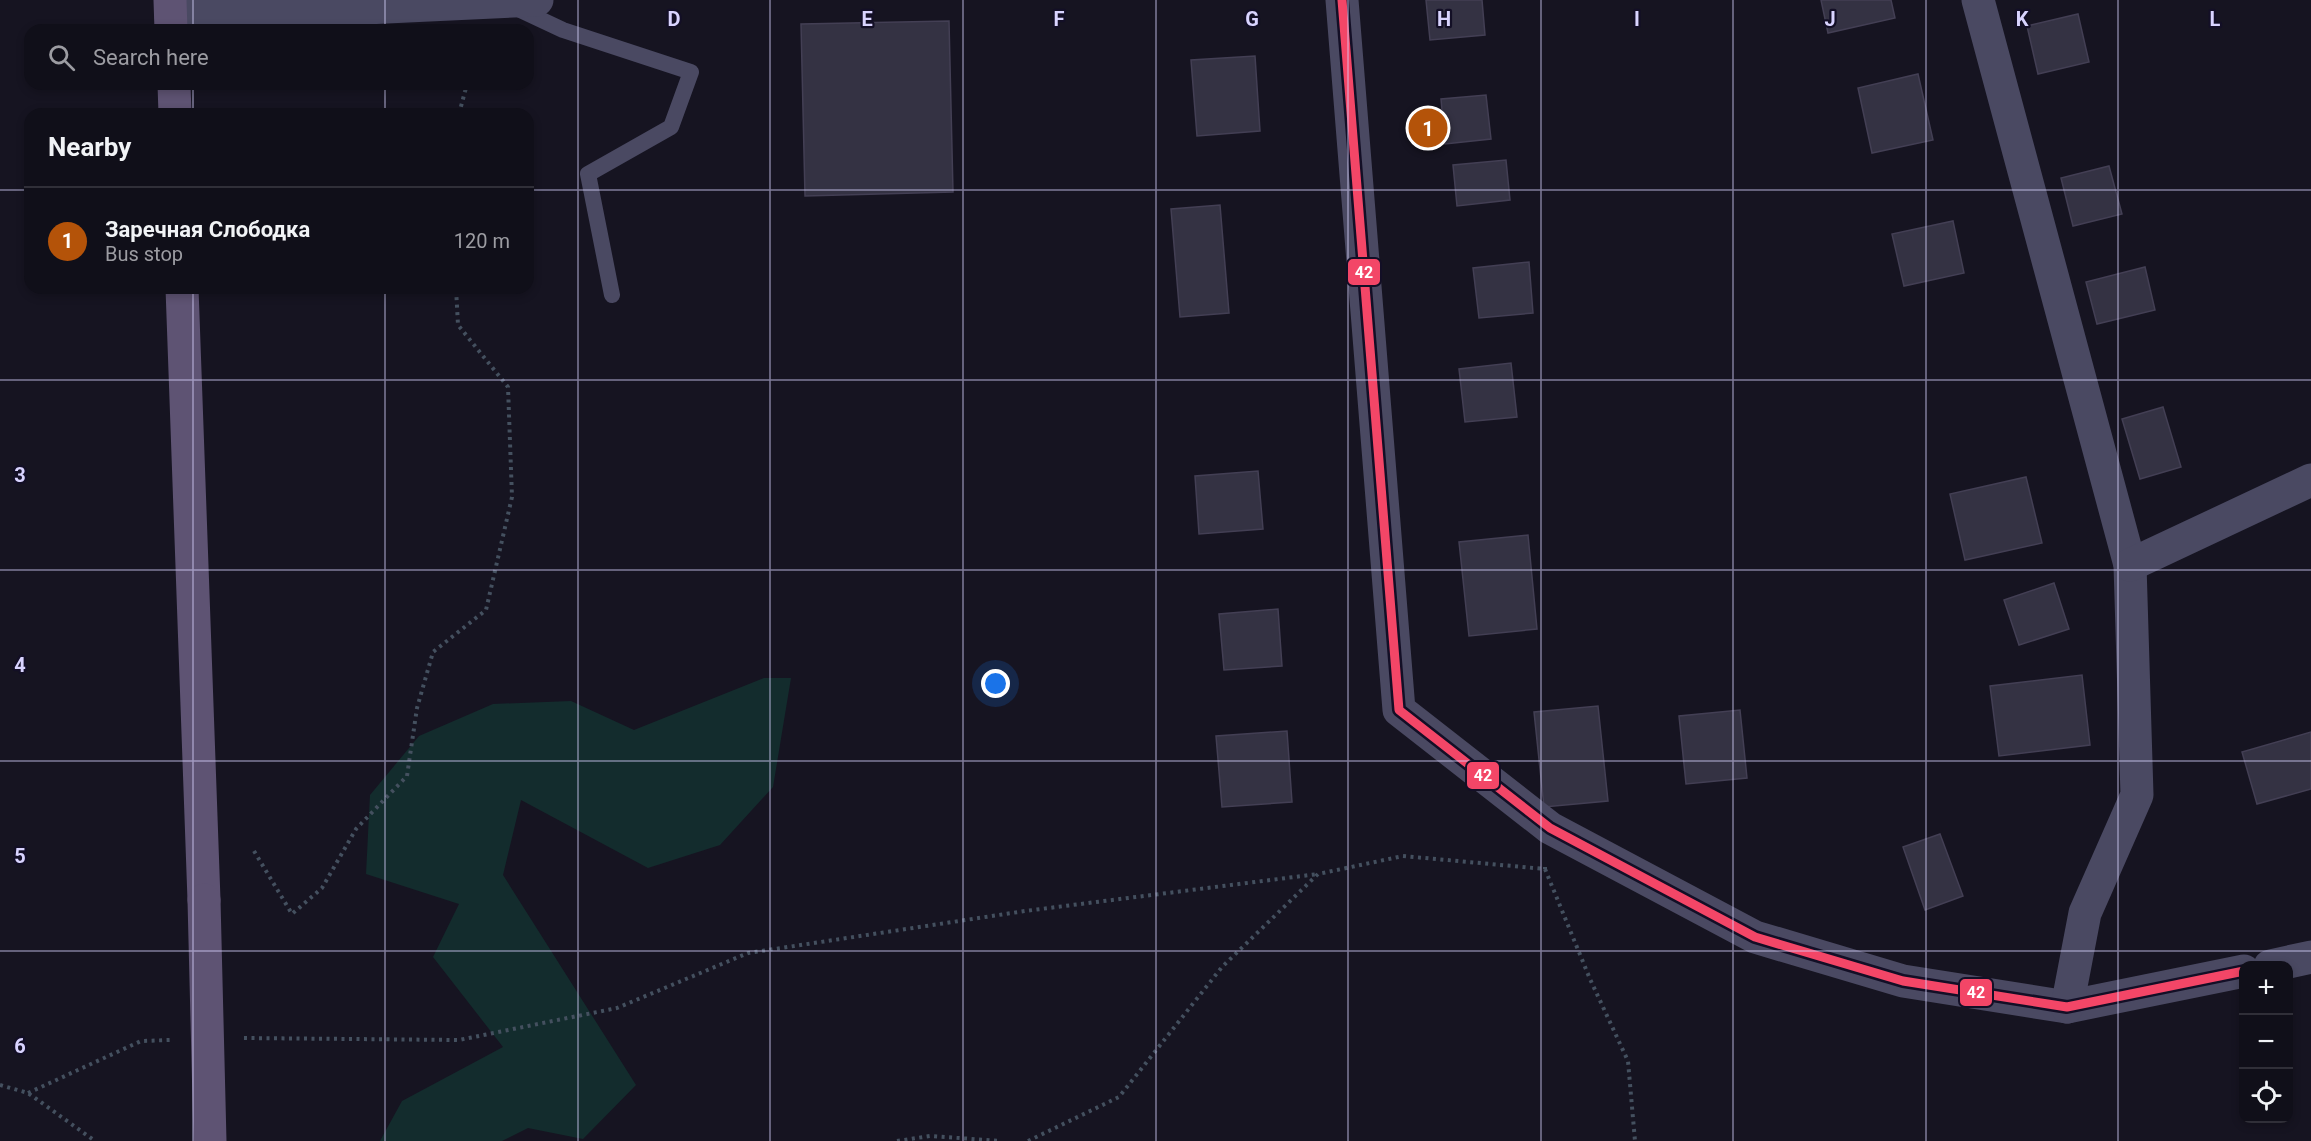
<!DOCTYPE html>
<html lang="en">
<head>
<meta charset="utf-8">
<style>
  :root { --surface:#100f19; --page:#1e1d26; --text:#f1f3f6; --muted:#9c9ca2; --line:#302f38; --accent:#b45309 }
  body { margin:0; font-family:Roboto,sans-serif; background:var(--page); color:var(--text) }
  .controls { position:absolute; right:18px; bottom:18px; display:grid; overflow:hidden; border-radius:12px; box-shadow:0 3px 9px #0003 }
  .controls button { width:54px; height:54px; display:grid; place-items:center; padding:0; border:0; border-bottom:2px solid var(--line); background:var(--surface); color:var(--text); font:30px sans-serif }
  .you { position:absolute; left:996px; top:684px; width:21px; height:21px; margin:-15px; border:4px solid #fff; border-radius:50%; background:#1a73e8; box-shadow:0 0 0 9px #1a73e833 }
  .badge { display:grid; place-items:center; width:39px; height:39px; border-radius:50%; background:var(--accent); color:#fff; font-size:20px; font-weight:700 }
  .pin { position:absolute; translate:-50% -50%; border:3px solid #fff; box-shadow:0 2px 6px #0006 }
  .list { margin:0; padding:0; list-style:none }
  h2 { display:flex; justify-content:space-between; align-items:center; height:78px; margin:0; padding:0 24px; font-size:26px }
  h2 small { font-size:20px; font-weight:400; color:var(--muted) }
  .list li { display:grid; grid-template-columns:39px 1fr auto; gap:18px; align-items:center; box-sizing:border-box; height:108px; padding:0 24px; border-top:2px solid var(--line) }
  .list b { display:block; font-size:22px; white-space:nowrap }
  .list p { margin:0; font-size:20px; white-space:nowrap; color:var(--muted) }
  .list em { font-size:20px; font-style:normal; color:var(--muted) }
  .icon { flex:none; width:33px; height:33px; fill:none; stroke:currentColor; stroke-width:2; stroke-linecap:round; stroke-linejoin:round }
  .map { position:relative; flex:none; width:2311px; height:1141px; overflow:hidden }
  .search { position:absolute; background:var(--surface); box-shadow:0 3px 9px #0003; left:24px; top:24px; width:510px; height:66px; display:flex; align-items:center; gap:15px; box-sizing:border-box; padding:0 21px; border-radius:18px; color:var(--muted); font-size:22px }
  .panel { position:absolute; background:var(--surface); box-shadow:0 3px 9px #0003; left:24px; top:108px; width:510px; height:186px; border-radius:18px }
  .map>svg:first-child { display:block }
</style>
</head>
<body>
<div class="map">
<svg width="2311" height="1141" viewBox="0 0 2311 1141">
  <rect width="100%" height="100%" fill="#161421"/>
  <polygon fill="#132c2d" points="764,678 791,678 773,787 720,845 648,868 521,800 503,875 636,1085 583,1139 528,1128 502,1141 380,1141 402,1101 503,1047 433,957 459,904 366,874 370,795 419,736 493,704 571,701 634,730"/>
  <g fill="#343243" stroke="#433f54" stroke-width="1.5">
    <polygon points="1426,0 1482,0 1485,35 1430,40"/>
    <polygon points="1821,0 1891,0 1895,18 1828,33"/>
    <polygon points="2078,14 2089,62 2038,74 2027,26"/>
    <polygon points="949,21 953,192 805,196 801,24"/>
    <polygon points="1255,56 1260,131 1197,136 1191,60"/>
    <polygon points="1918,74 1933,140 1872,153 1858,88"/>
    <polygon points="1486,95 1491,139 1445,144 1441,99"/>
    <polygon points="1506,160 1510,200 1457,206 1453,165"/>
    <polygon points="2109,166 2122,214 2073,226 2061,178"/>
    <polygon points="1220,205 1229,313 1180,317 1171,209"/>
    <polygon points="1953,221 1964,273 1904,286 1892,234"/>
    <polygon points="1529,262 1533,313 1479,318 1473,268"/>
    <polygon points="2145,267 2155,310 2097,324 2086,282"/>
    <polygon points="1511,363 1517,417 1465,422 1459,369"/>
    <polygon points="2163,407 2181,467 2140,479 2122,419"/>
    <polygon points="1258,471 1263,529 1199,534 1195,476"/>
    <polygon points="2026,477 2042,543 1965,560 1950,494"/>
    <polygon points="1528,535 1537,629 1469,636 1459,542"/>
    <polygon points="2054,583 2069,629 2019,645 2004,600"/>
    <polygon points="1278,609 1282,666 1224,670 1219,614"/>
    <polygon points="2082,675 2090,745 1999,756 1990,686"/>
    <polygon points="1598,706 1608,801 1544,807 1534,712"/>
    <polygon points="1740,710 1747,778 1686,784 1679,716"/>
    <polygon points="1287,731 1292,802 1222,807 1216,736"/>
    <polygon points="2311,732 2311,789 2257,804 2242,752"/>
    <polygon points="1940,834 1963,896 1925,910 1903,847"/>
  </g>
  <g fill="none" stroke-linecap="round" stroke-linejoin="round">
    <g stroke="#44505f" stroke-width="4" stroke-dasharray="3 4.5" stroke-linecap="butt">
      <polyline points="459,114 467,84"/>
      <polyline points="254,851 292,914 322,888 356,829 407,776 417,708 433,652 486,610 512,497 508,387 458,325 456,288"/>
      <polyline points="1545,869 1590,979 1628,1061 1635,1141"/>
      <polyline points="244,1038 459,1040 617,1008 748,953 1025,911 1318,874"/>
      <polyline points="0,1085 28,1093 95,1141"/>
      <polyline points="28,1093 141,1041 170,1040"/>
      <polyline points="897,1141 930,1136 1001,1141"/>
      <polyline points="1028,1141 1119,1097 1222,967 1318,874 1403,856 1545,869 1545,867"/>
    </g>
    <polyline stroke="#4a4962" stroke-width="16" points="514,7 563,30 691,72 671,127 588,174 612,295"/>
    <g stroke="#4a4962" stroke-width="33">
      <polyline points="1342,0 1399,710 1550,828 1755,937 1903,981 2067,1007 2244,971"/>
      <polyline points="1978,0 2130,565 2137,795 2085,913 2067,1007"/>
      <polyline points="171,17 537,0"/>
      <polyline points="2130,565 2311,480"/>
      <polyline points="2270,966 2311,957"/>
    </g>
    <g stroke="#5e5373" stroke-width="33">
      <polyline points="170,0 171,30"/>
      <polyline points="174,84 175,114"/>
      <polyline points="182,288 204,900"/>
    </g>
    <polyline stroke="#5e5373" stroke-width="33" points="204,900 210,1141"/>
    <defs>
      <polyline id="bus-1" points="1342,0 1399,710 1550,828 1755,937 1903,981 2067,1007 2244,971"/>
    </defs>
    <use href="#bus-1" stroke="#130f26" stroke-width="14"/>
    <use href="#bus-1" stroke="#f34667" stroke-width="9"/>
  </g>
  <path fill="none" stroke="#d9d4ff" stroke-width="1.5" stroke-opacity="0.55" d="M193 0V30M385 0V30M578 0V1141M770 0V1141M963 0V1141M1156 0V1141M1348 0V1141M1541 0V1141M1733 0V1141M1926 0V1141M2118 0V1141M193 84V114M385 84V114M0 190H30M528 190H2311M193 288V1141M385 288V1141M0 380H2311M0 570H2311M0 761H2311M0 951H2311"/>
  <g font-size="20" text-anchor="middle" font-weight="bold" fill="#d9d4ff" stroke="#130f26" stroke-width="4.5" stroke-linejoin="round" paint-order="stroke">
    <text x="674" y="26">D</text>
    <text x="867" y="26">E</text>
    <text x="1059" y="26">F</text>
    <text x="1252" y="26">G</text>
    <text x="1444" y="26">H</text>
    <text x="1637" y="26">I</text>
    <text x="1830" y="26">J</text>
    <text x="2022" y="26">K</text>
    <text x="2215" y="26">L</text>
    <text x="20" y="482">3</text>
    <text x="20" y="672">4</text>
    <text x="20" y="863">5</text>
    <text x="20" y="1053">6</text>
  </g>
  <g stroke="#130f26" stroke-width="2">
    <rect x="1347" y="258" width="34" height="28" rx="6" fill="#f34667"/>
    <rect x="1466" y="761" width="34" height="29" rx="6" fill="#f34667"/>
    <rect x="1959" y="978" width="34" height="29" rx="6" fill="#f34667"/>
  </g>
  <g font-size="16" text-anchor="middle" font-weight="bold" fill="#fff">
    <text x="1364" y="278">42</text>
    <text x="1483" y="781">42</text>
    <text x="1976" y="998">42</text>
  </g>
</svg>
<div class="controls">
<button>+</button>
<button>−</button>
<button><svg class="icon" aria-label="locate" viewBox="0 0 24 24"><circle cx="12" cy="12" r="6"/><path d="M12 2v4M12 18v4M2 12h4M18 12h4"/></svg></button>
</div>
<div class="you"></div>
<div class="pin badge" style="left:1428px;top:128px">1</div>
<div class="search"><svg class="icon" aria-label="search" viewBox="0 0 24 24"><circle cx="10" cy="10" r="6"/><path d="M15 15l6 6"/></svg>Search here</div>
<section class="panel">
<h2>Nearby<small></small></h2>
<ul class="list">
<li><span class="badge">1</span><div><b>Заречная Слободка</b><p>Bus stop</p></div><em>120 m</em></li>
</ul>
</section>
</div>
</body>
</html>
